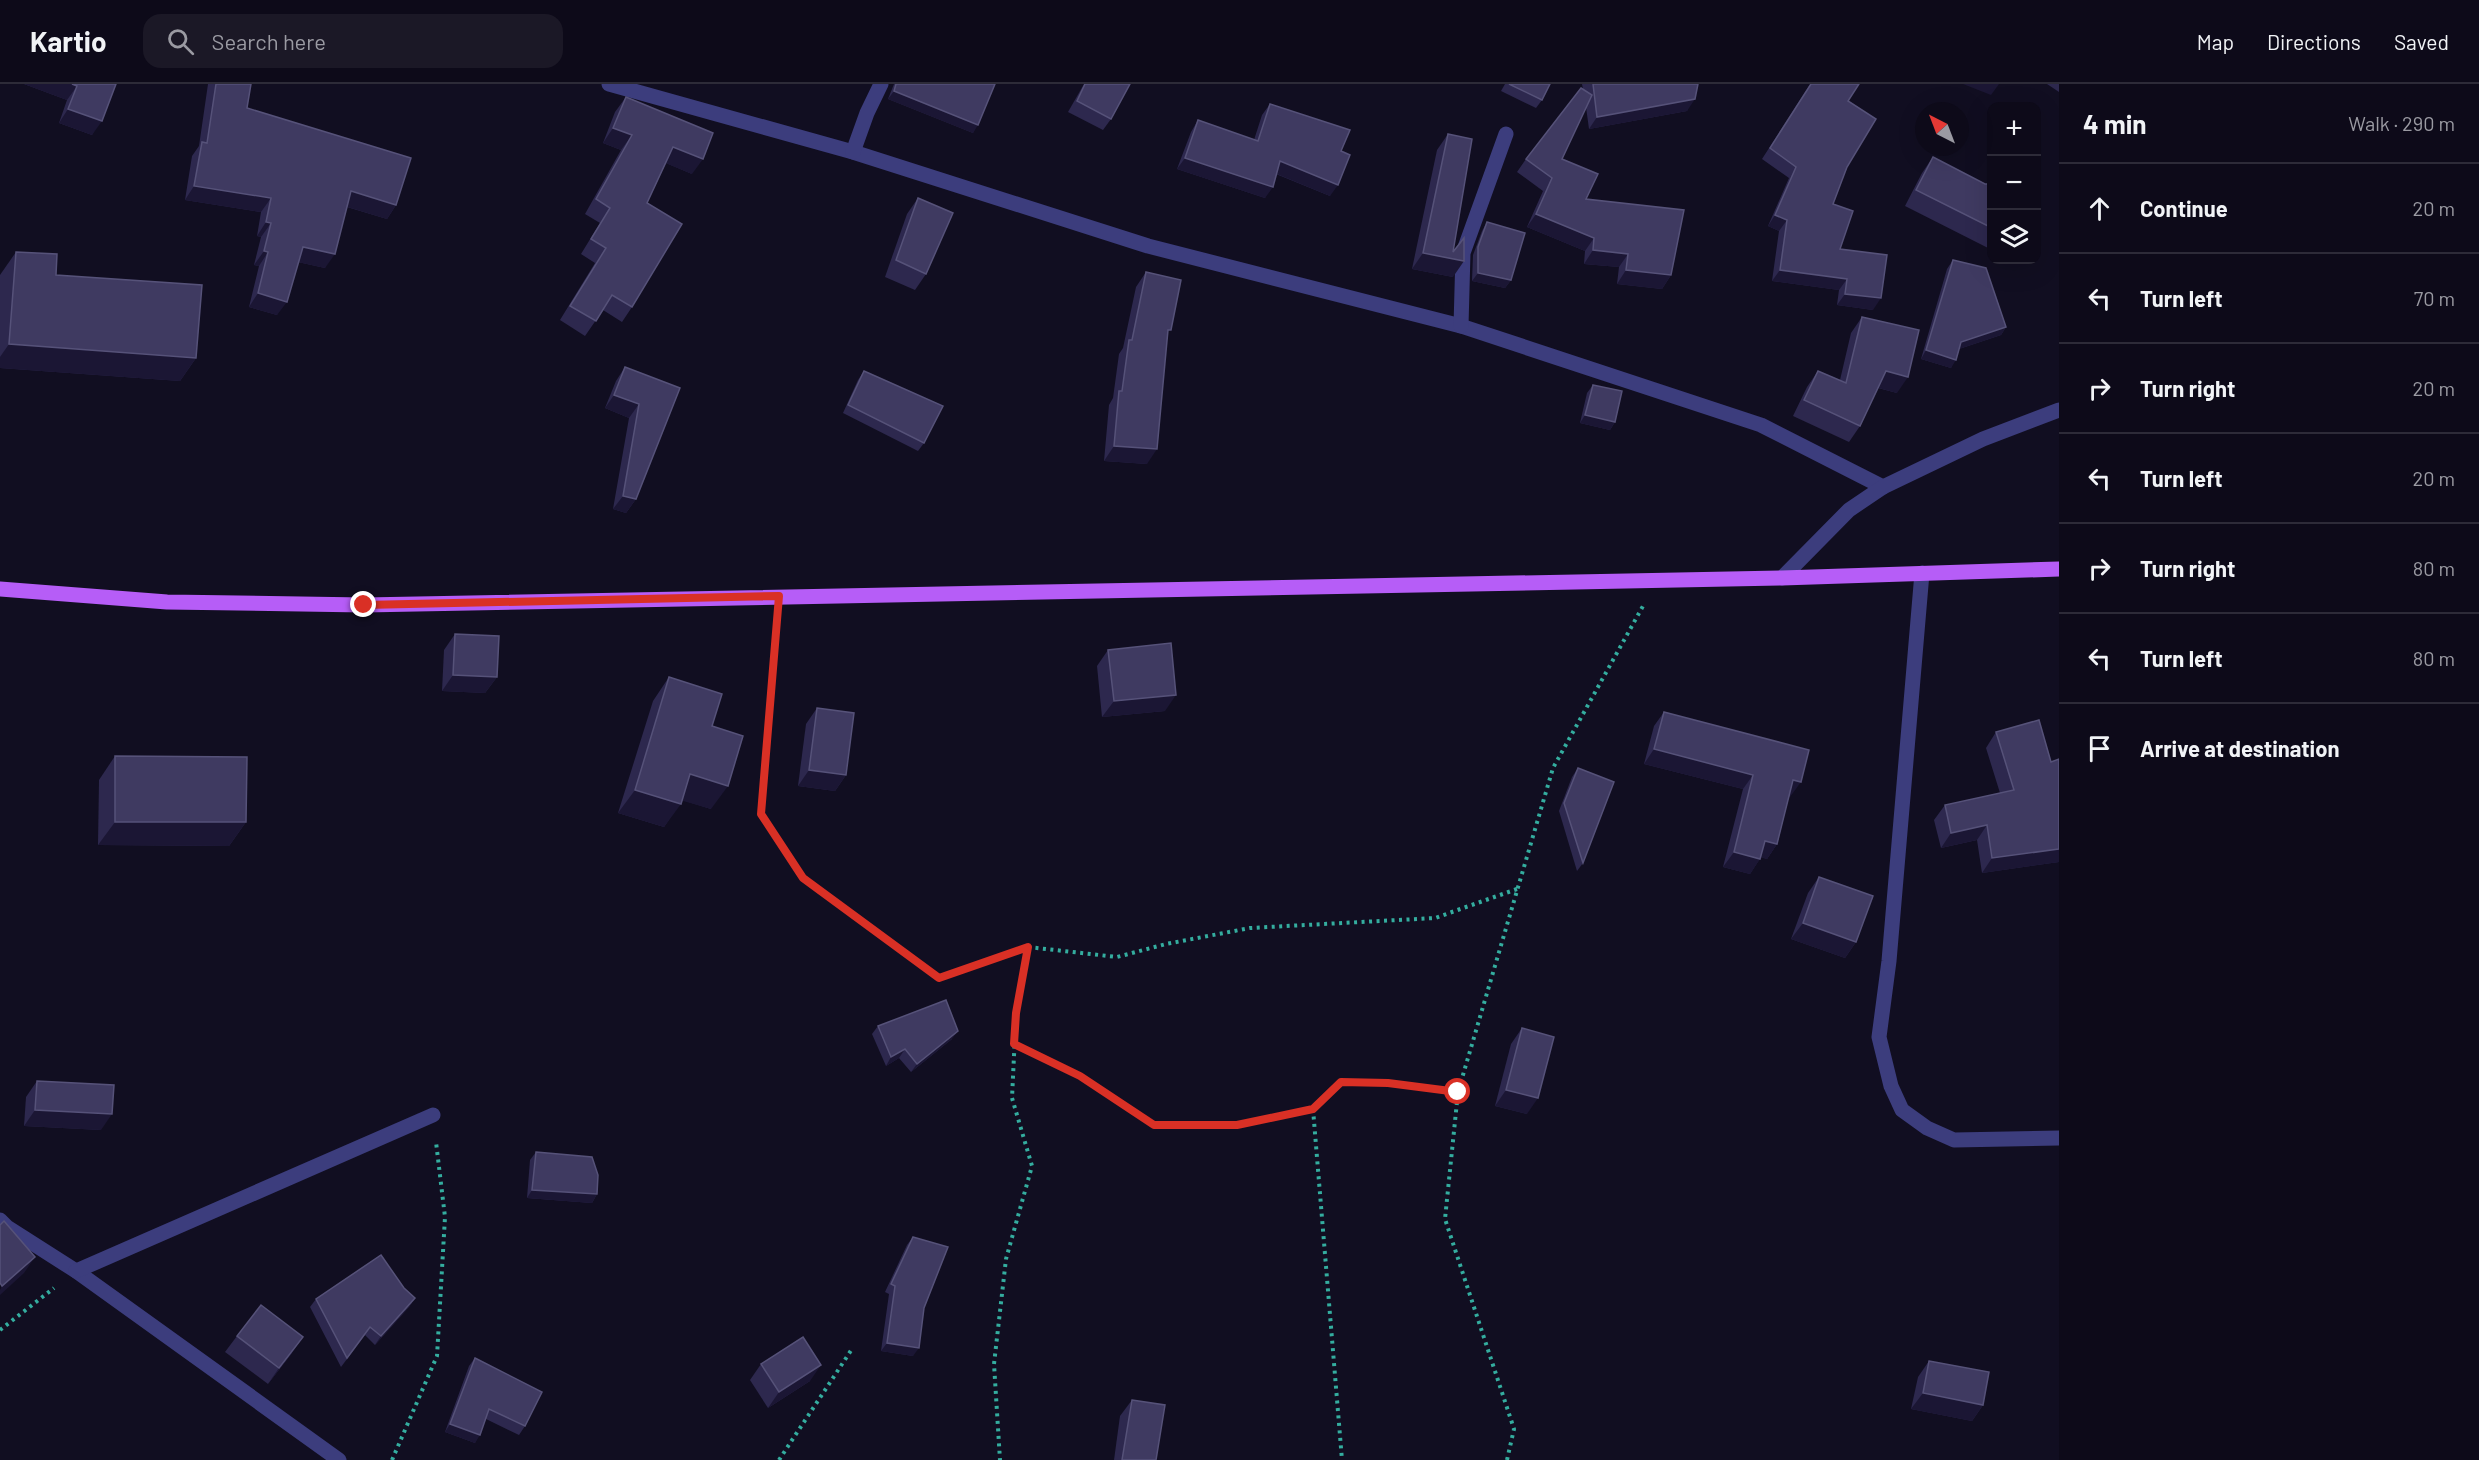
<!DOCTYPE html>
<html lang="en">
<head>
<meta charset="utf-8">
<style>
  :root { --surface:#0d0a19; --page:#1b1826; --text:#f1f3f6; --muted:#9a9aa2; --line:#2d2b38 }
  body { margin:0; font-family:Barlow,sans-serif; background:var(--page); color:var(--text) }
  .controls { position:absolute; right:18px; top:18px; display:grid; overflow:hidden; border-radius:12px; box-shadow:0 6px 24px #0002 }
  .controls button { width:54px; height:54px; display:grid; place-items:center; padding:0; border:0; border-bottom:2px solid var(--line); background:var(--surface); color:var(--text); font:30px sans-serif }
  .compass { position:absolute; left:1915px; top:18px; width:54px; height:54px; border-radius:50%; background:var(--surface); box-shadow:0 6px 24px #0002; rotate:318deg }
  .stop { position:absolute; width:18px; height:18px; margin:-14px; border:4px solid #d93025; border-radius:50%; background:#fff }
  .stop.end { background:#d93025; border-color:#fff; box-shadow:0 2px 6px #0008 }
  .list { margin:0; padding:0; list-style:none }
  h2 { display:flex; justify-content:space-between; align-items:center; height:78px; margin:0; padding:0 24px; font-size:26px }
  h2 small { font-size:20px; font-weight:400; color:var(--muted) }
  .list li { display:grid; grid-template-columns:39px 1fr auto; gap:18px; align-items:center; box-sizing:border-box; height:90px; padding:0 24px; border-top:2px solid var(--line) }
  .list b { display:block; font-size:22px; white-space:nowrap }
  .list em { font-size:20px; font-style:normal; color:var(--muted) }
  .icon { flex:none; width:33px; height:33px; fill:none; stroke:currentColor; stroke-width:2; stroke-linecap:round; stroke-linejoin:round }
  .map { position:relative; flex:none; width:2059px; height:1376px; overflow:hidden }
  header { display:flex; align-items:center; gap:36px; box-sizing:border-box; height:84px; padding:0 30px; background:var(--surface); border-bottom:2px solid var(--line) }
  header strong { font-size:28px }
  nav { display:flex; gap:33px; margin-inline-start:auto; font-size:21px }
  .search { width:420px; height:54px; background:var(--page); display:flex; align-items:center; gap:15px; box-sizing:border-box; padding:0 21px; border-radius:18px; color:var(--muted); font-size:22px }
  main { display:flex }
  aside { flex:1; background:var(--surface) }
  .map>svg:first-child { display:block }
</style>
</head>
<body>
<header>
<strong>Kartio</strong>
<div class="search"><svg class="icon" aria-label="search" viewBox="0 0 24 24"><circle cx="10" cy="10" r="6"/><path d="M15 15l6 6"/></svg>Search here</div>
<nav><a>Map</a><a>Directions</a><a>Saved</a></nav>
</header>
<main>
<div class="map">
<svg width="2059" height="1376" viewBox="0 0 2059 1376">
  <rect width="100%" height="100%" fill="#110e21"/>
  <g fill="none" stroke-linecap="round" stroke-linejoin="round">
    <g stroke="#34ad9f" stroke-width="4" stroke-dasharray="3 4.5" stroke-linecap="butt">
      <polyline points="777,540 761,730 803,794 939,894 1028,863 1016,929 1012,1014 1032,1082 1006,1175 994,1280 1000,1376"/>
      <polyline points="1028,863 1117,873 1166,860 1250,844 1435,834 1517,805"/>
      <polyline points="1014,960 1080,992 1154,1041 1237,1041 1313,1025 1341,998 1388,999 1458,1008"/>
      <polyline points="1313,1025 1342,1376"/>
      <polyline points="0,1246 54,1204"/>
      <polyline points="392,1376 437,1272 445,1133 436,1058"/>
      <polyline points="779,1376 852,1265"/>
      <polyline points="1507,1376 1514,1345 1445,1135 1458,1008 1553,684 1643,522"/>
    </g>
    <g stroke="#3c3d7d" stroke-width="15">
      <polyline points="609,0 853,68 1148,162 1461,242 1761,341 1883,403"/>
      <polyline points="853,68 867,29 881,0"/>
      <polyline points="1461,242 1463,169 1506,50"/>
      <polyline points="1922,489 1889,877 1879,953 1891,1002 1902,1026 1927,1044 1954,1056 2059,1054"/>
      <polyline points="1782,494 1849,426 1883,403 1983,355 2059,326"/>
      <polyline points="0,1136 7,1143 76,1187 339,1376"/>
      <polyline points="76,1187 433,1031"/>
    </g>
    <polyline stroke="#b65df7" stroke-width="15" points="0,505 167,518 364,521 1782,494 2059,485"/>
  </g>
  <g fill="#2d284e">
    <polygon points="24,0 116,0 92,51 59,39 67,16"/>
    <polygon points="208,0 251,0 247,24 396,121 387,135 347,123 325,184 298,178 277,231 249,223 259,182 254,181 261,153 257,152 261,128 185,116 192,72 199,62"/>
    <polygon points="894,0 995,0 973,49 888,15"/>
    <polygon points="1084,0 1130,0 1111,35 1103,46 1068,28"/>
    <polygon points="1505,0 1550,0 1542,16 1536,24 1501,7"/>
    <polygon points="1582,0 1698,0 1687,27 1589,45 1586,23 1562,75 1586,115 1671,191 1662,205 1617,200 1619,183 1584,180 1585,167 1527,143 1543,107 1517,88 1526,75 1583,5"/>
    <polygon points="1810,0 1859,0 1848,17 1847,83 1833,120 1840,165 1873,226 1837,221 1839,206 1772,197 1779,147 1768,142 1789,94 1762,75"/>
    <polygon points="2047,0 2059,0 2059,8"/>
    <polygon points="626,13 692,90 666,79 647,119 632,223 622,238 603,226 585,252 560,236 595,179 581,170 600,139 585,130 621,66 603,59 615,28"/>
    <polygon points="1270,20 1341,67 1330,112 1276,90 1265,114 1177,85 1191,48 1198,36 1254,56 1262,31"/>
    <polygon points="1448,50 1453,168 1453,193 1412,185 1437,66"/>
    <polygon points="1933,73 1985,100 1992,100 1992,166 1905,122 1922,89"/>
    <polygon points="918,114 926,190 915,206 885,193 907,130"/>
    <polygon points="1487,138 1511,196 1505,204 1472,197 1473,171 1482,147"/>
    <polygon points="16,168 56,191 196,274 180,297 0,284 0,191"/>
    <polygon points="1953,176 2006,243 2001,251 1959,265 1951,284 1921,275 1947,185"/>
    <polygon points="1146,188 1168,250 1147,380 1104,377 1109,321 1113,314 1119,270 1123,264 1136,203"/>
    <polygon points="1862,233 1897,309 1878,304 1860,342 1849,358 1793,332 1807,303 1818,287 1840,296 1851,249"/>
    <polygon points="625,283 680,304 636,415 626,429 613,425 629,334 605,324 616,297"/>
    <polygon points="864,287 924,359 918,367 843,329 858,296"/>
    <polygon points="1593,301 1615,338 1610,346 1580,339 1587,309"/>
    <polygon points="455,550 497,593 485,609 442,607 444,566"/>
    <polygon points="1108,566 1165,627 1102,633 1097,582"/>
    <polygon points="669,593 712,642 711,725 682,716 664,743 618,729 653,617"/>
    <polygon points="817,624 846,691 835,707 798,702 806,640"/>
    <polygon points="1664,628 1790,713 1789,712 1777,760 1767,775 1761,773 1750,790 1723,783 1743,705 1644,680 1654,642"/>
    <polygon points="1996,648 2059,778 1982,789 1977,756 1941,764 1934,736 1945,721 2000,709 1986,664"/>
    <polygon points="115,672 246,738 229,762 98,761 99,696"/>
    <polygon points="1578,684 1583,779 1577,787 1559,727 1572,693"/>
    <polygon points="1819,793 1856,858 1845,874 1791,855 1808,809"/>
    <polygon points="878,942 952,955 911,988 899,974 886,982 872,950"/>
    <polygon points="1522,944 1527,1030 1495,1022 1511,960"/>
    <polygon points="37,997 101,1046 24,1042 26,1013"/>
    <polygon points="536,1068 597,1110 592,1119 527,1114 530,1076"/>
    <polygon points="913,1153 924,1224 913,1272 881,1267 889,1210 885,1208 907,1161"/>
    <polygon points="404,1204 415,1214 409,1223 375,1261 365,1251 341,1283 310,1223 316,1215"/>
    <polygon points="237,1252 292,1269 268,1300 225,1268"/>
    <polygon points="475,1274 525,1342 519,1351 486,1335 475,1359 445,1348 469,1282"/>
    <polygon points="1929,1277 1983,1321 1972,1337 1911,1325 1918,1293"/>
    <polygon points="761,1280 810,1297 768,1324 750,1296"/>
    <polygon points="1132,1316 1156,1376 1114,1376 1120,1332"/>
  </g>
  <g fill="#1b1634">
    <polygon points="24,0 72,0 77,2 67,16"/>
    <polygon points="1963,0 1999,0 1991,11"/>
    <polygon points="894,7 978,41 973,49 888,15"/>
    <polygon points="1695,15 1687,27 1589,45 1597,33"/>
    <polygon points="68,25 102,37 92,51 59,39"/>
    <polygon points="613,44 632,51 621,66 603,59"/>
    <polygon points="673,63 703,75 692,90 663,78"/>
    <polygon points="1185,74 1273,103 1265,114 1177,85"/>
    <polygon points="1280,77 1338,101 1330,112 1272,88"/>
    <polygon points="194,102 271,114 261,128 185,116"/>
    <polygon points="351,107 396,121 387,135 341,121"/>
    <polygon points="1536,130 1594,154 1585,167 1527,143"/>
    <polygon points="1775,131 1787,136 1779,147 1768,142"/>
    <polygon points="266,138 271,139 261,153 257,152"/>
    <polygon points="303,163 335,170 325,184 293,177"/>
    <polygon points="1593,166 1628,170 1619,183 1584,180"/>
    <polygon points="264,167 268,168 259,182 254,181"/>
    <polygon points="1423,169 1464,177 1453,193 1412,185"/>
    <polygon points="1626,186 1671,191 1662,205 1617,200"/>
    <polygon points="1780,186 1847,195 1839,206 1772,197"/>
    <polygon points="1478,189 1511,196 1505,204 1472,197"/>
    <polygon points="258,209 287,218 277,231 249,223"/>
    <polygon points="1845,210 1881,214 1873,226 1837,221"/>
    <polygon points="2006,243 2001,251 1956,266 1961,258"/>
    <polygon points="9,260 196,274 180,297 0,284 0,273"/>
    <polygon points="1926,266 1956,276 1951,284 1921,275"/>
    <polygon points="1886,287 1908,293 1897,309 1875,303"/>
    <polygon points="614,311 639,320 629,334 605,324"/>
    <polygon points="1585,331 1615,338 1610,346 1580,339"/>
    <polygon points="1114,362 1157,365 1147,380 1104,377"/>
    <polygon points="623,412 636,415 626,429 613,425"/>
    <polygon points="453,591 497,593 485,609 442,607"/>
    <polygon points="1176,611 1165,627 1102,633 1114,617"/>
    <polygon points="1654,665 1753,691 1743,705 1644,680"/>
    <polygon points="809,686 846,691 835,707 798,702"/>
    <polygon points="690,690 728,702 711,725 673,714"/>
    <polygon points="1793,696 1801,698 1790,713 1783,711"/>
    <polygon points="635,706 681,720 664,743 618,729"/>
    <polygon points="115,738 246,738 229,762 98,761"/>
    <polygon points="1987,741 1977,756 1941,764 1951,749"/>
    <polygon points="1765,757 1777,760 1767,775 1755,772"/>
    <polygon points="2059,765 2059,778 1982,789 1992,774"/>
    <polygon points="1734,768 1760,775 1750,790 1723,783"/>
    <polygon points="1803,839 1856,858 1845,874 1791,855"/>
    <polygon points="958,947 952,955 911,988 917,980"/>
    <polygon points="905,965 899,974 886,982 891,973"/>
    <polygon points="1506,1006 1538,1014 1527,1030 1495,1022"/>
    <polygon points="35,1026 112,1030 101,1046 24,1042"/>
    <polygon points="532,1106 597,1110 592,1119 527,1114"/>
    <polygon points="35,1173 24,1189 0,1211 0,1206 2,1202"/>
    <polygon points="415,1214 409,1223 375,1261 381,1252"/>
    <polygon points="303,1253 292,1269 268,1300 279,1284"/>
    <polygon points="887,1259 919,1264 913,1272 881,1267"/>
    <polygon points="821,1281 810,1297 768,1324 779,1308"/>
    <polygon points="1923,1309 1983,1321 1972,1337 1911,1325"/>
    <polygon points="450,1340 480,1351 475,1359 445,1348"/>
  </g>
  <g fill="#3f3a61" stroke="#565279" stroke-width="1.5">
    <polygon points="72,0 116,0 102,37 68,25 77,2"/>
    <polygon points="216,0 251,0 247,24 411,74 396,121 351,107 335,170 303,163 287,218 258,209 268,168 264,167 271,139 266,138 271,114 194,102 202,58 207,59"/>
    <polygon points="896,0 995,0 978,41 894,7"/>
    <polygon points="1085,0 1130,0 1111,35 1077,17"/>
    <polygon points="1509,0 1550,0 1542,16"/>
    <polygon points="1593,0 1698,0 1695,15 1597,33"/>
    <polygon points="1811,0 1859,0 1848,17 1876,35 1847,83 1833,120 1853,127 1840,165 1887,171 1881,214 1845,210 1847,195 1780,186 1787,136 1775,131 1796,83 1770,64"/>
    <polygon points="1581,4 1592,11 1562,75 1598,90 1586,115 1684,126 1671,191 1626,186 1628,170 1593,166 1594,154 1536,130 1552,94 1526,75"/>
    <polygon points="626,13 713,49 703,75 673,63 647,119 682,140 632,223 612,211 596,237 570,222 606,164 591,155 610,124 596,115 632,51 613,44"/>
    <polygon points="1270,20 1350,46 1341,67 1350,71 1338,101 1280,77 1273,103 1185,74 1198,36 1258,57"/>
    <polygon points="1448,50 1472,55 1453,168 1464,154 1464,177 1423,169"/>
    <polygon points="1933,73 1985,100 1992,100 1992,144 1916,106"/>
    <polygon points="918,114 953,129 926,190 896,176"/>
    <polygon points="1487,138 1525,149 1511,196 1478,189 1478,163"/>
    <polygon points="16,168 57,170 56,191 202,201 196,274 9,260"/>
    <polygon points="1953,176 1986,184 2006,243 1961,258 1956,276 1926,266"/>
    <polygon points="1146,188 1181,196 1171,246 1168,246 1157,365 1114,362 1119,307 1122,307 1129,256 1132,256"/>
    <polygon points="1862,233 1919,246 1908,293 1886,287 1860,342 1804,316 1818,287 1846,299"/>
    <polygon points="625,283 680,304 636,415 623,412 639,320 614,311"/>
    <polygon points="864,287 943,322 924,359 848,321"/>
    <polygon points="1593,301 1622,307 1615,338 1585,331"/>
    <polygon points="455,550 499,552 497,593 453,591"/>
    <polygon points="1171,559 1176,611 1114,617 1108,566"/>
    <polygon points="669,593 722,610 712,642 743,652 728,702 690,690 681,720 635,706"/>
    <polygon points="817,624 854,629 846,691 809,686"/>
    <polygon points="1664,628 1809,666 1801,698 1793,696 1777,760 1765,757 1760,775 1734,768 1753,691 1654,665"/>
    <polygon points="2039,636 2051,678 2059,675 2059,765 1992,774 1987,741 1951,749 1945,721 2014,706 1996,648"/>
    <polygon points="115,672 247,673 246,738 115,738"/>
    <polygon points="1578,684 1614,698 1583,779 1564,719"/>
    <polygon points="1819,793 1873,812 1856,858 1803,839"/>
    <polygon points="946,916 958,947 917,980 905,965 891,973 878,942"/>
    <polygon points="1522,944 1554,953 1538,1014 1506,1006"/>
    <polygon points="37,997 114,1001 112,1030 35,1026"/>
    <polygon points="536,1068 592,1073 598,1091 597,1110 532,1106"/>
    <polygon points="4,1137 35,1173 2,1202 0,1199 0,1141"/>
    <polygon points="913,1153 948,1163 924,1224 919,1264 887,1259 895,1202 891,1200"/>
    <polygon points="381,1171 404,1204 415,1214 381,1252 370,1243 347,1274 316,1215"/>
    <polygon points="261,1221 303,1253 279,1284 237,1252"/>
    <polygon points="803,1253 821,1281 779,1308 761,1280"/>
    <polygon points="475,1274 542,1308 525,1342 489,1325 480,1351 450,1340"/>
    <polygon points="1929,1277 1989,1288 1983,1321 1923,1309"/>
    <polygon points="1132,1316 1165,1321 1156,1376 1122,1376"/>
  </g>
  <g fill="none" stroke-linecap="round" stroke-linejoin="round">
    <polyline stroke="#d93025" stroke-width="8" points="364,521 779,512 761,730 803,794 939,894 1028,863 1016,929 1014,960 1080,992 1154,1041 1237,1041 1313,1025 1341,998 1388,999 1458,1008"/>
  </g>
</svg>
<div class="controls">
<button>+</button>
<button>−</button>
<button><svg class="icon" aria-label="layers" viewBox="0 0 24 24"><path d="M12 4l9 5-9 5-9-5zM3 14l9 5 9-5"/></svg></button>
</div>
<svg class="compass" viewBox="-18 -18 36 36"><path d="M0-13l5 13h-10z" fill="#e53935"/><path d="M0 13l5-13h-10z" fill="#9a9aa2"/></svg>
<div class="stop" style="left:1458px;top:1008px"></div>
<div class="stop end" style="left:364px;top:521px"></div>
</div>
<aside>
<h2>4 min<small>Walk · 290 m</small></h2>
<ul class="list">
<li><svg class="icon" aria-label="ahead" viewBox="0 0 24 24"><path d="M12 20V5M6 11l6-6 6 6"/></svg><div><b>Continue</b></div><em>20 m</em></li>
<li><svg class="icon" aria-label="left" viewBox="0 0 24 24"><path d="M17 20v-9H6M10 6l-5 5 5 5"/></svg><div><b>Turn left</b></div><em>70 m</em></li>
<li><svg class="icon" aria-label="right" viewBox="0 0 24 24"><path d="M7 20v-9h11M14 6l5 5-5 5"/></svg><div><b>Turn right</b></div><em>20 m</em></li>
<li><svg class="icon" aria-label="left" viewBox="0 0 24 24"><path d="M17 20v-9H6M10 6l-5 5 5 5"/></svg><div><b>Turn left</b></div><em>20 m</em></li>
<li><svg class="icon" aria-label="right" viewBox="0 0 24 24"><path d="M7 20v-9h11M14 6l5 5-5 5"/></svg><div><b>Turn right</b></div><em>80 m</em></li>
<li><svg class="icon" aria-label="left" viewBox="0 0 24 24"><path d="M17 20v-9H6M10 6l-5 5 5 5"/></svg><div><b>Turn left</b></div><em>80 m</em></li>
<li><svg class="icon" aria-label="arrive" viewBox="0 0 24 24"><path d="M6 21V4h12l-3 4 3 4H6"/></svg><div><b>Arrive at destination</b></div></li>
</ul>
</aside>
</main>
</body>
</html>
